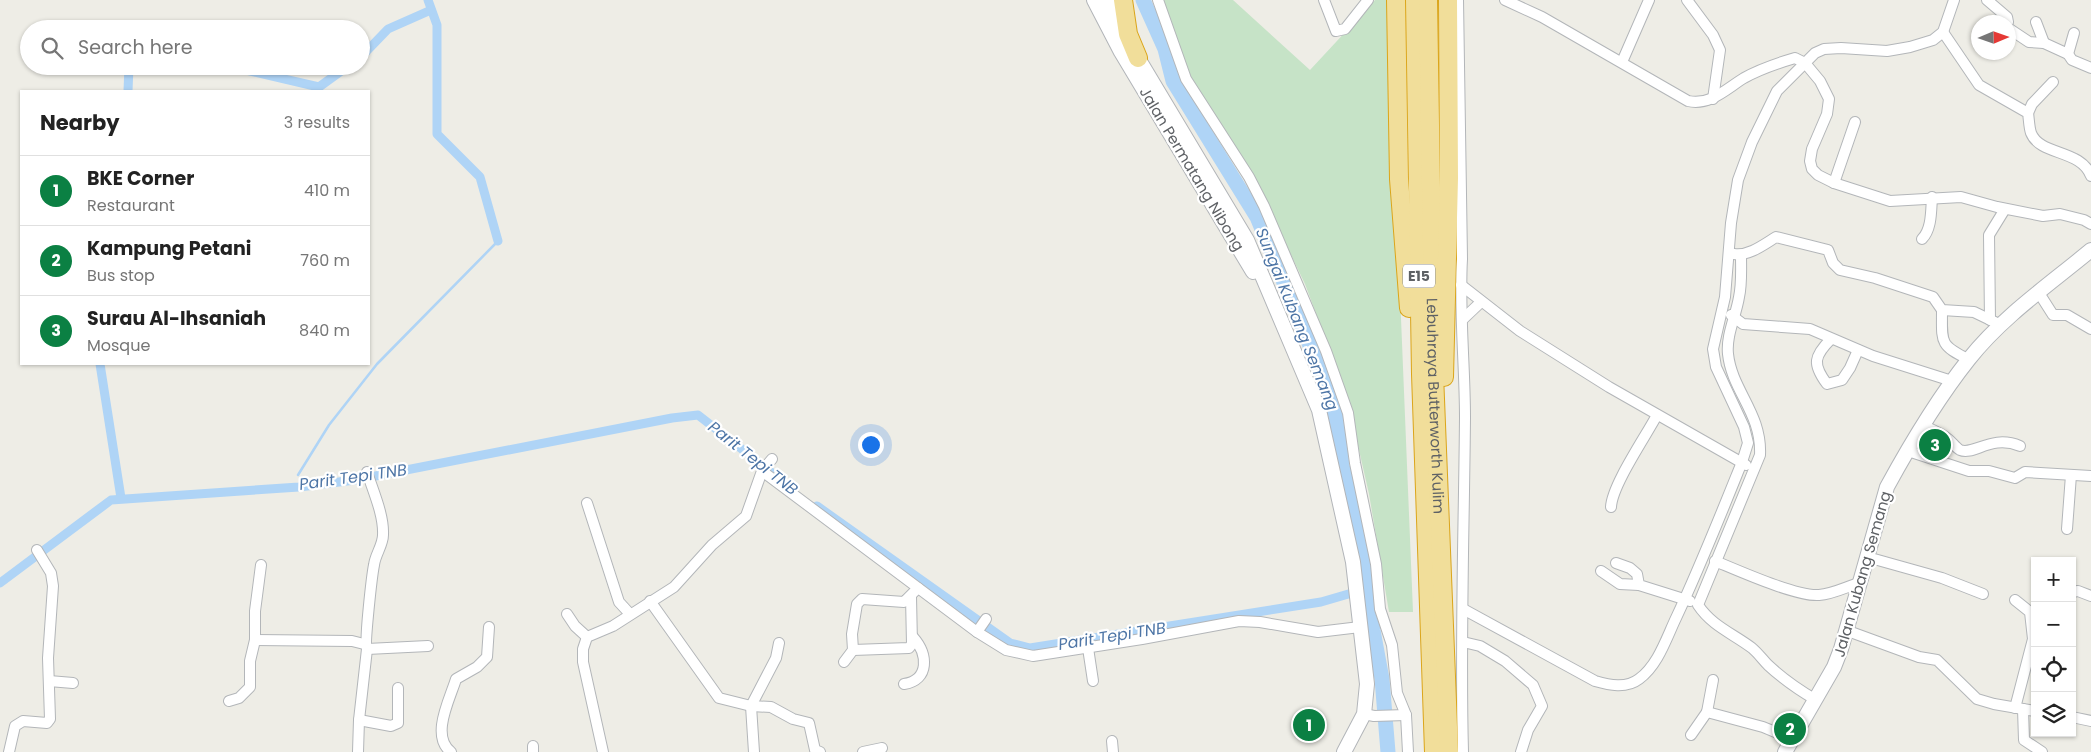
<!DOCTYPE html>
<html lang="en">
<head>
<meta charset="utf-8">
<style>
  :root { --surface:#fff; --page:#f6f6f6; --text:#222; --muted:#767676; --line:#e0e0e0; --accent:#0b8043 }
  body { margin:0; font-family:Poppins,sans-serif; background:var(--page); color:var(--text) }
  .controls { position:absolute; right:15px; bottom:15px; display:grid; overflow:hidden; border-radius:0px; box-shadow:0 1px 4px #0004 }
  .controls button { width:45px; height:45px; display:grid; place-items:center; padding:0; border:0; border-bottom:1px solid var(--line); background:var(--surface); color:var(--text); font:25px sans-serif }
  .compass { position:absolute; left:1971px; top:15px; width:45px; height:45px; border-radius:50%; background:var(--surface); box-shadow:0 1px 4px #0004; rotate:88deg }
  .you { position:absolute; left:870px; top:444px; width:18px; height:18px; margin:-12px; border:4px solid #fff; border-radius:50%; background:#1a73e8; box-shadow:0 0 0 8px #1a73e833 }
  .badge { display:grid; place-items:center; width:32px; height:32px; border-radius:50%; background:var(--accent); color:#fff; font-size:16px; font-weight:700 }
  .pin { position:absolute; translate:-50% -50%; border:2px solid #fff; box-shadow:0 1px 5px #0006 }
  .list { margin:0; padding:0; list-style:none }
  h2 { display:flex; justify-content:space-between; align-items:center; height:65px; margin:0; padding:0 20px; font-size:21px }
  h2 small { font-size:16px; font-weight:400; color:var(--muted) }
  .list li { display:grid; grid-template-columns:32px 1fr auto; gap:15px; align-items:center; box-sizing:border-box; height:70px; padding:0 20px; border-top:1px solid var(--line) }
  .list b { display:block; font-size:19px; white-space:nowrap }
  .list p { margin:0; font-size:16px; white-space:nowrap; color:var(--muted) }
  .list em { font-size:16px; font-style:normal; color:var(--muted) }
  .icon { flex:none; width:28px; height:28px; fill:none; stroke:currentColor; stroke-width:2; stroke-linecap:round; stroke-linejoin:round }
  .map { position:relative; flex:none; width:2091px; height:752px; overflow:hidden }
  .search { position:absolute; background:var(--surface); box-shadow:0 1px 4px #0004; left:20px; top:20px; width:350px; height:55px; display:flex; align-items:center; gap:12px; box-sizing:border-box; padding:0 18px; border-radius:28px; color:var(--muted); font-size:19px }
  .panel { position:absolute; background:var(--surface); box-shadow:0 1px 4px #0004; left:20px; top:90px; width:350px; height:275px; border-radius:0px }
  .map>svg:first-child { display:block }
</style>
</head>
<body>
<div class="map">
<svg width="2091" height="752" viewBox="0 0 2091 752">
  <rect width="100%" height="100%" fill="#eeede6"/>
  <polygon fill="#c6e3c7" points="1163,0 1233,0 1310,70 1375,0 1388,0 1413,612 1389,612 1369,494 1347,397 1305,284 1254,178 1189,77"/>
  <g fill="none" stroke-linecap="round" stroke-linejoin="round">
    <polyline stroke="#afd4f6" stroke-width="2.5" points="298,475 329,425 377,364 498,241"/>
    <g stroke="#afd4f6" stroke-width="9">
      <polyline points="428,0 437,25 437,134 480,177 498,241"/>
      <polyline points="361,57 388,29 431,10"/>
      <polyline points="228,66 319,87 348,66"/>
      <polyline points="128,91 129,66"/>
      <polyline points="100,364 121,498"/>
      <polyline points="817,506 1010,643 1030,648 1321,602 1369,588"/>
      <polyline points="0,583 111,500 299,487 355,480 672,418 698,415 770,471"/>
    </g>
    <polyline stroke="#afd4f6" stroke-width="15" points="1143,0 1165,49 1173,81 1257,217 1330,394 1338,427 1342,466 1357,511 1363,545 1373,630 1382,679 1388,752"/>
    <defs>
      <g id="street">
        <polyline points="1158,0 1186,79 1249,177 1264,206 1326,351 1348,413 1355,463 1376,564 1380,609 1392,645 1397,693 1406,715 1408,752"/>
        <polyline points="1324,0 1336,31 1345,29 1368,0"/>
        <path d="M1458 0 1462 259C1459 312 1465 365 1465 418 1464 529 1460 641 1463 752"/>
        <path d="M1505 0 1542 17 1688 101C1710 106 1726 89 1744 78 1760 69 1778 63 1795 58L1805 63 1820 81 1829 99 1827 114 1812 149 1810 161 1812 169 1818 175 1834 183 1890 201 1961 197 1997 207 2043 216 2060 214 2084 220 2091 224"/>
        <polyline points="1687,0 1713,35 1720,50 1713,99"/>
        <polyline points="1987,0 2007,17 2008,22"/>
        <polyline points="2036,22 2044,43"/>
        <polyline points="2008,28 2029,42 2044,43 2068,54 2072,60 2091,68"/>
        <path d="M1943 32 1979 85 2028 113C2029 119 2029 127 2031 133 2040 156 2081 149 2091 176"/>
        <polyline points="2068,54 2074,33"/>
        <polyline points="1622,62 1649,0"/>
        <polyline points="2028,113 2032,104 2053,82"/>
        <polyline points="1834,183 1855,122"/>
        <path d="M1922 239C1932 229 1931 210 1932 197"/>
        <path d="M1734 254C1749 256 1763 245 1776 237L1828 250 1833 263 1840 270 1875 278 1933 297 1942 310 1974 312 2001 325"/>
        <path d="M1741 255C1741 269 1742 284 1739 297 1736 316 1726 335 1728 354 1732 391 1762 413 1760 455L1698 605C1712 626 1732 633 1752 648 1758 653 1763 660 1768 665 1783 679 1799 690 1816 700"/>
        <polyline points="1461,285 1520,331 1609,387 1746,465"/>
        <polyline points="2039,293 2053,315 2067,315 2091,329"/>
        <path d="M1942 310C1942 342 1939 345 1968 359"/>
        <polyline points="1731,315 1743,324 1810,329 1873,356 1952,381"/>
        <polyline points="1462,320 1481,302"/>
        <polyline points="1990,320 1989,235 2005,209"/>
        <path d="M1831 339C1814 356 1812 364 1827 384L1842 380 1850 368 1858 350"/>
        <path d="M1924 426C1933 430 1941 433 1948 439 1952 442 1956 448 1960 450 1974 456 1991 434 2020 446"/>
        <polyline points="1908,451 1969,471 1989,471 2015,478 2025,472 2091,476"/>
        <polyline points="762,471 977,632 1006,650 1033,656 1142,639 1239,621 1260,622 1318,632 1360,627"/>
        <polyline points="587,503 619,602 630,614"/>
        <path d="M1611 507C1612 485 1646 436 1657 415"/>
        <polyline points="2067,529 2071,475"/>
        <polyline points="1867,557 1942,578 1983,594"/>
        <path d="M1715 561C1737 570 1797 597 1819 595 1833 594 1846 587 1859 583"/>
        <polyline points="1616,563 1630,568 1637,574 1639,585 1690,601"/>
        <polyline points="1601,571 1620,584 1639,585"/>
        <polyline points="2072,592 2078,591 2091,596"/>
        <polyline points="650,601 719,698 751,706 771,707 793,719 809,723 815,750 820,752"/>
        <path d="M1463 609 1595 681C1609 685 1626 689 1639 679 1658 665 1666 639 1676 618 1700 567 1721 514 1742 462L1748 443 1744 427 1716 367 1713 349 1725 297 1731 223 1738 180 1752 142 1777 91 1815 53 1824 49 1841 48 1887 51 1910 47 1933 40 1943 32 1954 0"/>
        <polyline points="567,614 575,626 587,637"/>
        <polyline points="1848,631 1919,657 1937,660 1977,699 1994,704 2035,711"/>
        <polyline points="977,632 986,619"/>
        <polyline points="255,640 352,641 364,644"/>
        <polyline points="1463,642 1480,646 1505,661 1533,685 1542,706 1528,730 1521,752"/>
        <polyline points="1088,648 1093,681"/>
        <polyline points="367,649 428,646"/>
        <polyline points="853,650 909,648 912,644 911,597"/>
        <polyline points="844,662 853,650 852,634 857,604 862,599 904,602 918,588"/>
        <polyline points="49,681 73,683"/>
        <path d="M904 684C930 680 928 654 913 637"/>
        <polyline points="229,701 239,698 250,687 250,661 255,640 255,611 261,565"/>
        <polyline points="2015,708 2033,639 2030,612 2015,600"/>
        <polyline points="2023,709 2024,740 2042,752"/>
        <polyline points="1707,712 1713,680"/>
        <polyline points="1364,714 1374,716 1406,715"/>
        <polyline points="2072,717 2091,721"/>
        <polyline points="359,720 391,726 398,723 398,688"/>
        <polyline points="1691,735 1707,712 1763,727 1792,739"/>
        <polyline points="1112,741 1113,752"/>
        <polyline points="533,746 533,752"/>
        <polyline points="9,752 15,726 23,721 47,723 50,719 48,658 53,586 51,573 37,550"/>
        <path d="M358 752 359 720 367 649C364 644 372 575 374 565 375 555 383 545 383 535 384 515 373 491 367 472"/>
        <path d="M451 752C430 736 450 699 456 679L477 667 487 657 489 627"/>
        <polyline points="603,752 583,662 583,649 587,637 613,626 674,587 712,545 746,516 762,471 772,459"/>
        <polyline points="754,752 751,706 776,658 779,643"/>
        <polyline points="863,752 882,748"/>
      </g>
      <g id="secondary">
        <polyline points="1094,0 1121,52 1253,272"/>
        <polyline points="1107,0 1138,58 1247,240 1319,410 1353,562 1367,684 1364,714 1344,752"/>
        <path d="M1785 752 1834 667 1841 649 1887 487C1911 443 1938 398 1969 359 2002 317 2050 284 2091 250"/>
      </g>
      <g id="highway">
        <polyline points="1123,0 1128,34 1138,58"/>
        <polyline points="1396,0 1399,179 1409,308"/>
        <polyline points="1415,0 1421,374 1434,752"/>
        <path id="s1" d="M1428 0 1434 374 1449 752"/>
        <polyline points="1444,377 1449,178 1448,0"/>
      </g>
    </defs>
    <use href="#street" stroke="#b3b6b9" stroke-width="12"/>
    <use href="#secondary" stroke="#b2b5b9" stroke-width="16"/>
    <use href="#highway" stroke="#dba51a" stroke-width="20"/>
    <use href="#street" stroke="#fff" stroke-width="10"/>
    <use href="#secondary" stroke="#fff" stroke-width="14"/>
    <use href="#highway" stroke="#f1de9a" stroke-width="18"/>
  </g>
  <g text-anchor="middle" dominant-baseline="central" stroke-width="4.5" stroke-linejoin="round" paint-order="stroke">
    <rect fill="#fff" stroke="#8e9093" stroke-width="1" x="1403" y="264.5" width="32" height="23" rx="4"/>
    <g font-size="14" font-weight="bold" fill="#5e6165">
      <text x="1419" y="276">E15</text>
    </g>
    <g font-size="15" fill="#5e6165" stroke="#fff">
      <text transform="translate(1192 169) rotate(59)">Jalan Permatang Nibong</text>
      <text stroke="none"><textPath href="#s1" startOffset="406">Lebuhraya Butterworth Kulim</textPath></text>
      <text transform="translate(1862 574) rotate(-74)">Jalan Kubang Semang</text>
    </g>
    <g font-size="16" font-style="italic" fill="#4d75a6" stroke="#fff">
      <text transform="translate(1297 319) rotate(68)">Sungai Kubang Semang</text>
      <text transform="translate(753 458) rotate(38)">Parit Tepi TNB</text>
      <text transform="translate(353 477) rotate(-8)">Parit Tepi TNB</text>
      <text transform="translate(1112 636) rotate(-9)">Parit Tepi TNB</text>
    </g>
  </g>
</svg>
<div class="controls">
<button>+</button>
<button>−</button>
<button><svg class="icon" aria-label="locate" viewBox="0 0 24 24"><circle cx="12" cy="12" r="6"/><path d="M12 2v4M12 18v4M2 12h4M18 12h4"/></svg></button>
<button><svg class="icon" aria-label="layers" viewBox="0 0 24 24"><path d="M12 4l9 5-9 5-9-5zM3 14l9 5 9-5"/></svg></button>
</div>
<svg class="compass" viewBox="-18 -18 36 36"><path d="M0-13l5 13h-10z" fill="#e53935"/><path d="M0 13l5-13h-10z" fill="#767676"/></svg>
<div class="you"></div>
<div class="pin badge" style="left:1309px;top:725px">1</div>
<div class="pin badge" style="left:1790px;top:729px">2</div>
<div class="pin badge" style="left:1935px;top:445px">3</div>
<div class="search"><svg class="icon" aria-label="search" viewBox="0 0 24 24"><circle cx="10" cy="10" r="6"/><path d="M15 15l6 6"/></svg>Search here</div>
<section class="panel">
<h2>Nearby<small>3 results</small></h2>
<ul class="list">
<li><span class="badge">1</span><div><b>BKE Corner</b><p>Restaurant</p></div><em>410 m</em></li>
<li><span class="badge">2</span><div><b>Kampung Petani</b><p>Bus stop</p></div><em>760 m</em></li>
<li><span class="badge">3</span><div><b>Surau Al-Ihsaniah</b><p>Mosque</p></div><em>840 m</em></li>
</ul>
</section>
</div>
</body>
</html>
